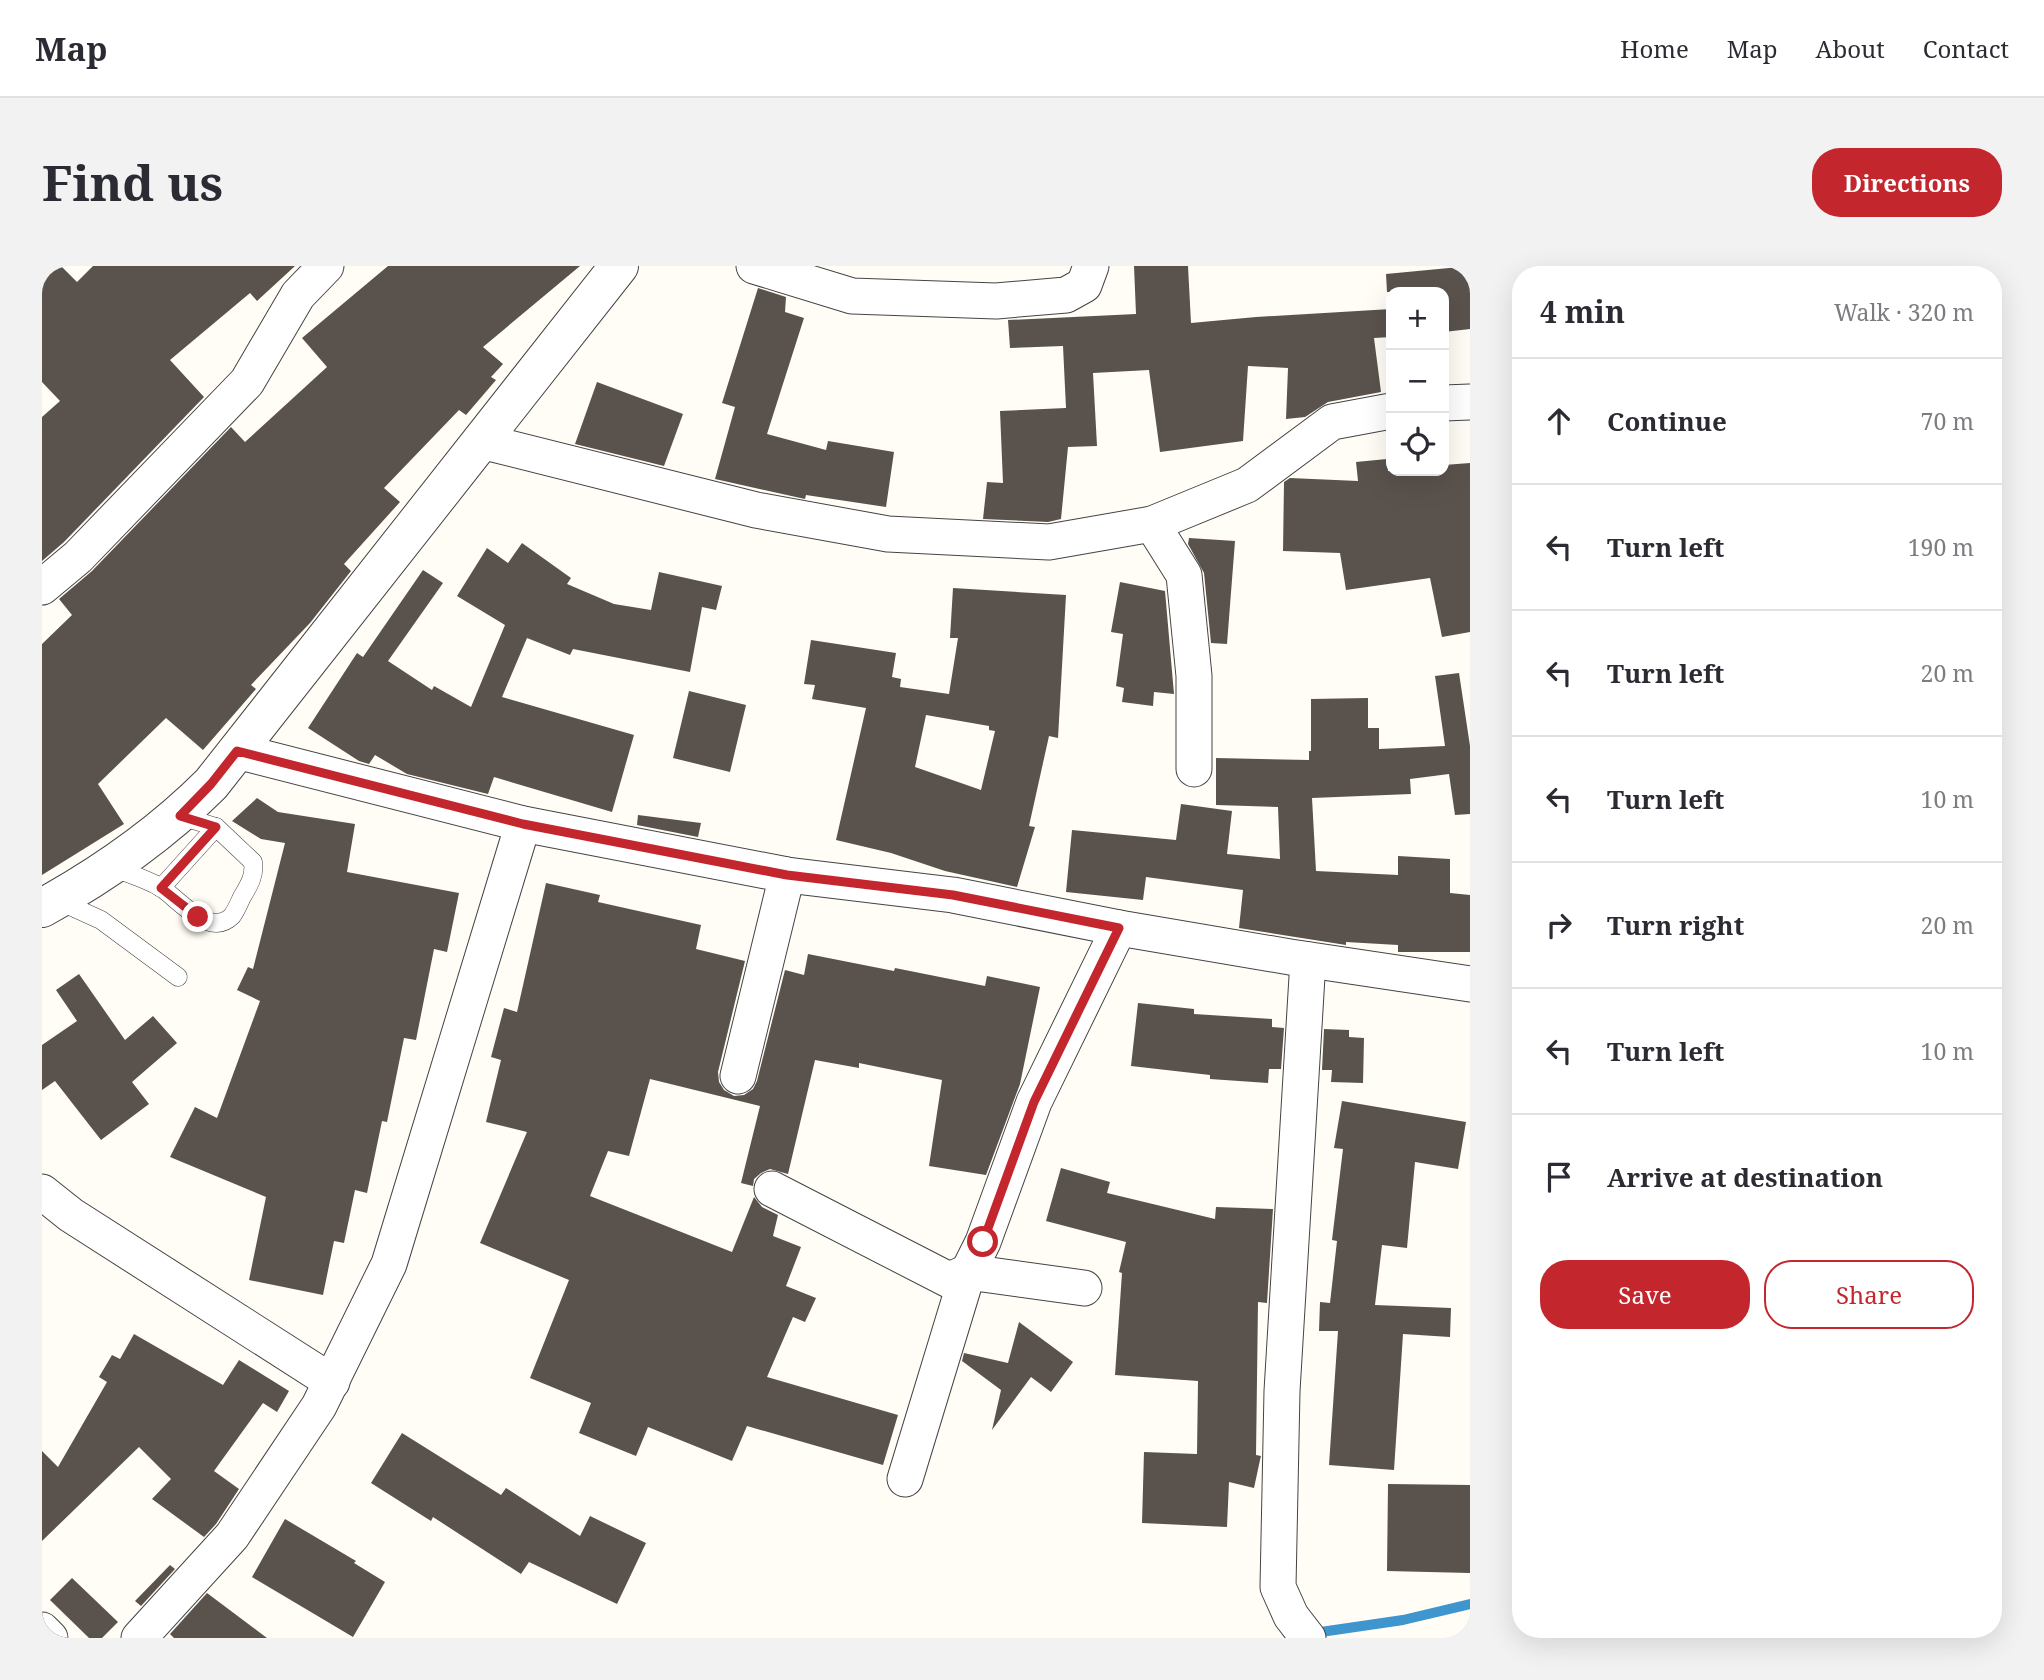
<!DOCTYPE html>
<html lang="en">
<head>
<meta charset="utf-8">
<style>
  :root { --surface:#fff; --page:#f2f2f3; --text:#2b2b33; --muted:#7c7c81; --line:#e1e1e2; --accent:#c4262e }
  body { margin:0; font-family:"Noto Serif",serif; background:var(--page); color:var(--text) }
  .controls { position:absolute; right:21px; top:21px; display:grid; overflow:hidden; border-radius:14px; box-shadow:0 7px 28px #0002 }
  .controls button { width:63px; height:63px; display:grid; place-items:center; padding:0; border:0; border-bottom:2px solid var(--line); background:var(--surface); color:var(--text); font:35px sans-serif }
  .stop { position:absolute; width:21px; height:21px; margin:-16px; border:5px solid #c4262e; border-radius:50%; background:#fff }
  .stop.end { background:#c4262e; border-color:#fff; box-shadow:0 2px 7px #0008 }
  .list { margin:0; padding:0; list-style:none }
  h2 { display:flex; justify-content:space-between; align-items:center; height:91px; margin:0; padding:0 28px; font-size:30px }
  h2 small { font-size:23px; font-weight:400; color:var(--muted) }
  .list li { display:grid; grid-template-columns:46px 1fr auto; gap:21px; align-items:center; box-sizing:border-box; height:126px; padding:0 28px; border-top:2px solid var(--line) }
  .list b { display:block; font-size:26px; white-space:nowrap }
  .list em { font-size:23px; font-style:normal; color:var(--muted) }
  .actions { display:flex; gap:14px; padding:21px 28px }
  .actions a { flex:1; padding:16px 0; border:2px solid var(--accent); border-radius:28px; text-align:center; font-size:24px; color:var(--accent) }
  .actions .main { background:var(--accent); color:#fff }
  .icon { flex:none; width:38px; height:38px; fill:none; stroke:currentColor; stroke-width:2; stroke-linecap:round; stroke-linejoin:round }
  .map { position:relative; flex:none; width:1428px; height:1372px; overflow:hidden; border-radius:28px }
  header { display:flex; align-items:center; gap:42px; box-sizing:border-box; height:98px; padding:0 35px; background:var(--surface); border-bottom:2px solid var(--line) }
  header strong { font-size:33px }
  nav { display:flex; gap:38px; margin-inline-start:auto; font-size:24px }
  .intro { display:flex; align-items:center; justify-content:space-between; box-sizing:border-box; height:168px; padding:0 42px }
  h1 { margin:0; font-size:49px }
  .button { padding:18px 32px; border-radius:28px; background:var(--accent); color:#fff; font-size:24px; font-weight:700 }
  main { display:flex; gap:42px; padding:0 42px }
  aside { flex:1; background:var(--surface); border-radius:28px; box-shadow:0 7px 28px #0002 }
  .map>svg:first-child { display:block }
</style>
</head>
<body>
<header>
<strong>Map</strong>
<nav><a>Home</a><a>Map</a><a>About</a><a>Contact</a></nav>
</header>
<div class="intro"><h1>Find us</h1><a class="button">Directions</a></div>
<main>
<div class="map">
<svg width="1428" height="1372" viewBox="0 0 1428 1372">
  <rect width="100%" height="100%" fill="#fffdf5"/>
  <g fill="none" stroke-linecap="round" stroke-linejoin="round">
    <polyline stroke="#3f96cf" stroke-width="10" points="1272,1367 1361,1354 1428,1338"/>
  </g>
  <g fill="#5a524d" fill-rule="evenodd">
    <polygon points="0,0 19,0 35,16 51,0 253,0 215,35 208,27 128,94 162,131 22,276 0,295 0,151 18,135 0,116"/>
    <polygon points="346,0 538,0 441,81 461,98 449,111 454,114 424,149 417,144 342,222 358,236 302,298 309,305 268,357 209,419 214,423 161,484 124,452 56,518 82,558 0,609 0,378 30,349 17,333 50,305 189,161 203,176 285,101 260,72"/>
    <polygon points="1092,0 1146,0 1149,57 1214,51 1349,43 1349,71 1332,72 1339,126 1286,136 1263,151 1244,153 1246,102 1206,100 1201,175 1118,186 1107,104 1051,107 1055,180 1026,181 1019,253 1006,256 941,253 945,216 961,217 958,145 1024,142 1021,80 968,82 966,54 1094,48"/>
    <polygon points="1428,0 1428,63 1402,66 1402,26 1345,26 1344,8"/>
    <polygon points="716,22 744,31 743,46 762,52 725,168 784,184 786,175 852,186 844,241 764,229 763,233 673,213 693,141 680,137"/>
    <polygon points="555,116 641,148 622,200 533,178"/>
    <polygon points="1345,193 1346,205 1402,205 1402,199 1428,197 1428,366 1400,371 1388,312 1304,324 1298,287 1241,285 1242,216 1248,212 1316,215 1314,196"/>
    <polygon points="1147,272 1193,275 1185,378 1169,377 1162,307 1146,278"/>
    <polygon points="480,277 529,312 525,318 572,338 609,344 617,306 680,320 674,344 660,341 648,406 531,383 528,389 485,372 460,431 592,469 570,546 452,511 446,528 365,508 333,489 327,498 317,495 266,462 315,387 321,391 381,304 401,317 346,395 390,424 392,420 429,441 463,359 415,330 445,282 466,297"/>
    <polygon points="1078,316 1123,325 1132,428 1112,426 1111,440 1080,436 1082,422 1074,420 1081,368 1069,366"/>
    <path d="M911 322 1024 329 1016 472 1007 470 987 560 993 561 975 621 903 605 849 587 794 574 824 442 770 433 773 419 762 418 769 374 854 387 850 411 859 413 858 421 907 428 916 372H908ZM884 449 947 460V464L953 465 939 524 873 501Z"/>
    <polygon points="1417,407 1428,480 1428,548 1413,549 1407,508 1368,513 1369,528 1270,532 1274,605 1356,609 1356,590 1408,593 1408,627 1428,629 1428,686 1356,686 1356,679 1304,676 1304,679 1197,662 1201,624 1104,611 1101,634 1024,626 1030,564 1134,574 1139,538 1190,545 1185,588 1238,593 1236,541 1174,539 1174,492 1267,494 1267,485 1269,485 1269,433 1326,432 1326,462 1337,462 1337,483 1403,480 1393,410"/>
    <polygon points="647,425 704,439 688,506 631,492"/>
    <polygon points="215,532 236,546 313,558 305,606 417,627 405,686 392,683 374,774 362,772 345,856 340,855 325,927 313,924 302,977 292,975 281,1029 207,1014 224,931 128,891 153,841 175,852 218,735 195,724 206,701 211,703 243,577 219,573 190,555"/>
    <polygon points="596,549 659,557 656,571 595,559"/>
    <polygon points="504,617 558,629 556,636 659,659 654,683 703,695 676,806 677,816 682,824 692,830 702,829 711,823 715,815 743,704 762,709 766,688 852,705 853,702 943,720 945,710 998,721 978,818 944,909 887,900 900,814 817,797 817,802 773,794 746,908 728,903 719,907 712,913 711,920 699,917 718,840 608,813 587,890 566,885 548,930 690,986 712,931 720,941 736,949 731,970 759,981 744,1020 774,1032 763,1056 751,1051 725,1111 856,1149 841,1199 705,1160 690,1195 606,1161 594,1190 537,1167 549,1137 488,1112 527,1014 438,977 485,866 444,856 459,794 449,791 462,742 475,746"/>
    <polygon points="37,708 83,774 111,750 135,777 90,816 107,838 59,874 13,815 0,824 0,779 35,755 14,724"/>
    <polygon points="1096,737 1152,743 1152,748 1230,753 1230,761 1242,762 1239,803 1227,803 1226,817 1168,813 1168,809 1089,800"/>
    <polygon points="1282,763 1307,764 1307,771 1322,772 1321,817 1289,816 1290,804 1280,804"/>
    <polygon points="1300,835 1424,856 1416,903 1373,896 1365,982 1340,979 1333,1039 1409,1042 1408,1071 1361,1068 1352,1204 1287,1199 1296,1065 1277,1065 1278,1036 1288,1037 1295,975 1290,974 1301,883 1292,882"/>
    <polygon points="1019,902 1068,916 1065,927 1173,953 1174,941 1231,943 1225,1037 1216,1036 1214,1189 1219,1190 1218,1194 1212,1222 1187,1216 1185,1261 1100,1257 1102,1186 1155,1188 1156,1115 1073,1109 1080,1007 1077,1006 1084,976 1004,955"/>
    <polygon points="977,1056 1031,1096 1009,1126 989,1111 950,1164 959,1124 920,1095 922,1087 966,1097"/>
    <polygon points="92,1068 181,1119 197,1094 247,1125 235,1146 221,1137 172,1205 197,1223 174,1258 162,1271 110,1233 129,1213 97,1181 0,1275 0,1185 16,1201 65,1116 57,1111 70,1089 78,1093"/>
    <polygon points="360,1167 459,1229 464,1222 538,1270 548,1250 604,1277 575,1338 487,1296 479,1308 391,1251 389,1255 329,1217"/>
    <polygon points="1346,1218 1428,1219 1428,1307 1345,1305"/>
    <polygon points="243,1253 314,1295 312,1297 343,1316 311,1371 210,1311"/>
    <polygon points="128,1299 133,1303 99,1340 93,1335"/>
    <polygon points="30,1312 76,1356 60,1372 47,1372 8,1334"/>
    <polygon points="165,1327 225,1372 132,1372 128,1368"/>
  </g>
  <g fill="none" stroke-linecap="round" stroke-linejoin="round">
    <defs>
      <g id="service">
        <path d="M66 600C84 607 106 613 121 623 138 635 168 672 190 650 194 645 197 637 200 631 207 619 213 610 211 596L174 561 138 550"/>
        <polyline points="119,622 174,561"/>
        <polyline points="15,634 59,654 136,711"/>
      </g>
      <g id="minor">
        <polyline points="712,0 810,30 954,35 1024,29 1042,19 1049,0"/>
        <polyline points="1402,137 1428,136"/>
        <polyline points="439,175 714,244 846,268 1007,276 1110,258 1205,219 1290,156 1349,145"/>
        <polyline points="1110,258 1142,309 1152,410 1152,503"/>
        <polyline points="0,321 36,291 205,116 256,29 284,0"/>
        <polyline points="195,485 481,558 745,609 911,629 1077,662 1248,691 1428,718"/>
        <polyline points="1266,694 1240,1125 1236,1321 1249,1350 1266,1372"/>
        <polyline points="696,810 745,609"/>
        <polyline points="730,923 907,1014 926,1006 1042,1022"/>
        <polyline points="0,926 29,949 290,1116"/>
        <polyline points="863,1213 926,1006 941,976 992,836 1077,662"/>
        <polyline points="0,1364 8,1372"/>
        <polyline points="97,1372 190,1270 277,1140 347,998 481,558"/>
      </g>
      <path id="tertiary" d="M0 642C60 609 120 567 169 518L577 0"/>
    </defs>
    <use href="#service" stroke="#444" stroke-width="19"/>
    <use href="#minor" stroke="#444" stroke-width="37"/>
    <use href="#tertiary" stroke="#444" stroke-width="40"/>
    <use href="#service" stroke="#fff" stroke-width="18"/>
    <use href="#minor" stroke="#fff" stroke-width="35"/>
    <use href="#tertiary" stroke="#fff" stroke-width="38"/>
  </g>
  <g fill="none" stroke-linecap="round" stroke-linejoin="round">
    <polyline stroke="#c4262e" stroke-width="9" points="156,651 119,622 174,561 138,550 169,518 195,485 481,558 745,609 911,629 1077,662 992,836 941,976"/>
  </g>
</svg>
<div class="controls">
<button>+</button>
<button>−</button>
<button><svg class="icon" aria-label="locate" viewBox="0 0 24 24"><circle cx="12" cy="12" r="6"/><path d="M12 2v4M12 18v4M2 12h4M18 12h4"/></svg></button>
</div>
<div class="stop" style="left:941px;top:976px"></div>
<div class="stop end" style="left:156px;top:651px"></div>
</div>
<aside>
<h2>4 min<small>Walk · 320 m</small></h2>
<ul class="list">
<li><svg class="icon" aria-label="ahead" viewBox="0 0 24 24"><path d="M12 20V5M6 11l6-6 6 6"/></svg><div><b>Continue</b></div><em>70 m</em></li>
<li><svg class="icon" aria-label="left" viewBox="0 0 24 24"><path d="M17 20v-9H6M10 6l-5 5 5 5"/></svg><div><b>Turn left</b></div><em>190 m</em></li>
<li><svg class="icon" aria-label="left" viewBox="0 0 24 24"><path d="M17 20v-9H6M10 6l-5 5 5 5"/></svg><div><b>Turn left</b></div><em>20 m</em></li>
<li><svg class="icon" aria-label="left" viewBox="0 0 24 24"><path d="M17 20v-9H6M10 6l-5 5 5 5"/></svg><div><b>Turn left</b></div><em>10 m</em></li>
<li><svg class="icon" aria-label="right" viewBox="0 0 24 24"><path d="M7 20v-9h11M14 6l5 5-5 5"/></svg><div><b>Turn right</b></div><em>20 m</em></li>
<li><svg class="icon" aria-label="left" viewBox="0 0 24 24"><path d="M17 20v-9H6M10 6l-5 5 5 5"/></svg><div><b>Turn left</b></div><em>10 m</em></li>
<li><svg class="icon" aria-label="arrive" viewBox="0 0 24 24"><path d="M6 21V4h12l-3 4 3 4H6"/></svg><div><b>Arrive at destination</b></div></li>
</ul>
<div class="actions"><a class="main">Save</a><a>Share</a></div>
</aside>
</main>
</body>
</html>
